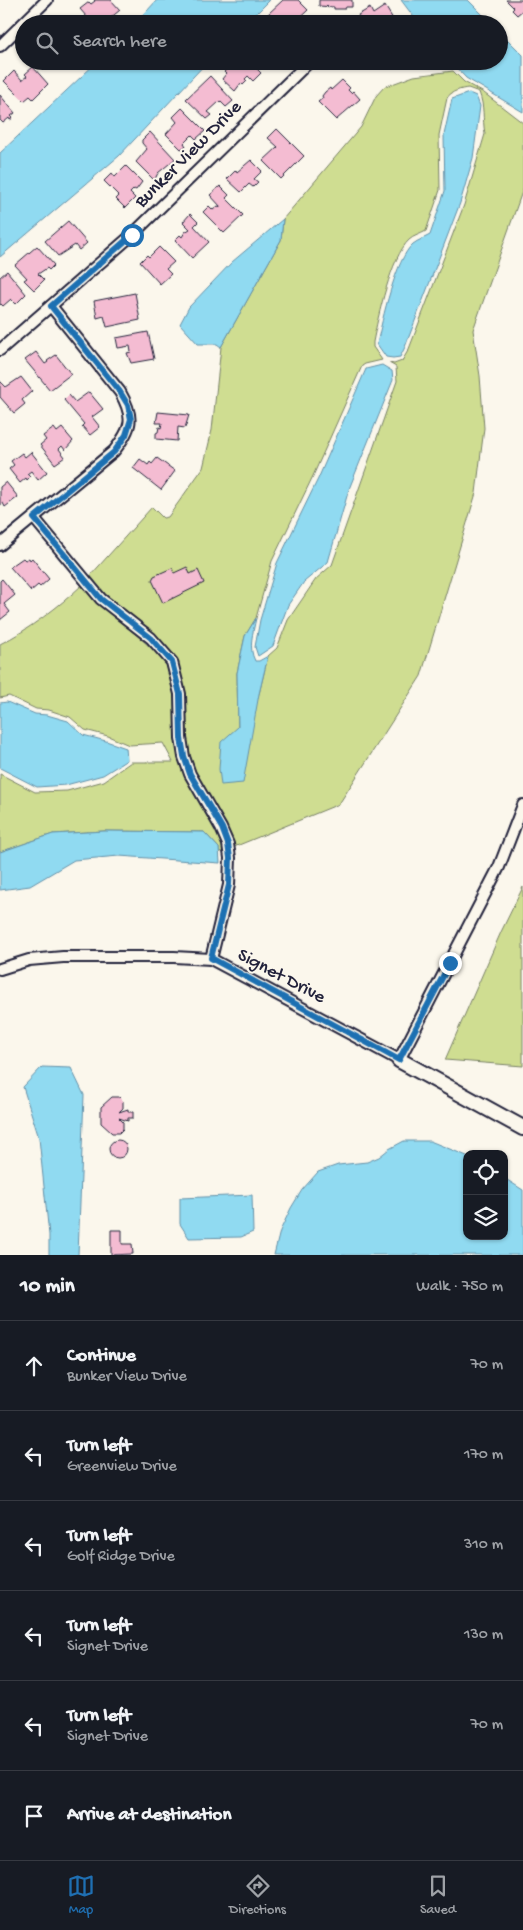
<!DOCTYPE html>
<html lang="en">
<head>
<meta charset="utf-8">
<style>
  :root { --surface:#171b24; --page:#20242c; --text:#f1f3f6; --muted:#9ea1a6; --line:#363941; --accent:#1f6fb2 }
  body { margin:0; font-family:"Gochi Hand",sans-serif; background:var(--page); color:var(--text) }
  .controls { position:absolute; right:15px; bottom:15px; display:grid; overflow:hidden; border-radius:10px; box-shadow:0 1px 4px #0004 }
  .controls button { width:45px; height:45px; display:grid; place-items:center; padding:0; border:0; border-bottom:1px solid var(--line); background:var(--surface); color:var(--text); font:25px sans-serif }
  .stop { position:absolute; width:15px; height:15px; margin:-11px; border:4px solid #1f6fb2; border-radius:50%; background:#fff }
  .stop.end { background:#1f6fb2; border-color:#fff; box-shadow:0 1px 5px #0008 }
  .list { margin:0; padding:0; list-style:none }
  h2 { display:flex; justify-content:space-between; align-items:center; height:65px; margin:0; padding:0 20px; font-size:21px }
  h2 small { font-size:16px; font-weight:400; color:var(--muted) }
  .list li { display:grid; grid-template-columns:32px 1fr auto; gap:15px; align-items:center; box-sizing:border-box; height:90px; padding:0 20px; border-top:1px solid var(--line) }
  .list b { display:block; font-size:19px; white-space:nowrap }
  .list p { margin:0; font-size:16px; white-space:nowrap; color:var(--muted) }
  .list em { font-size:16px; font-style:normal; color:var(--muted) }
  .icon { flex:none; width:28px; height:28px; fill:none; stroke:currentColor; stroke-width:2; stroke-linecap:round; stroke-linejoin:round }
  .map { position:relative; flex:none; width:523px; height:1255px; overflow:hidden }
  .search { position:absolute; background:var(--surface); box-shadow:0 1px 4px #0004; left:15px; right:15px; top:15px; height:55px; display:flex; align-items:center; gap:12px; box-sizing:border-box; padding:0 18px; border-radius:28px; color:var(--muted); font-size:19px }
  .sheet { height:605px; background:var(--surface) }
  nav { display:flex; justify-content:space-around; align-items:center; box-sizing:border-box; height:70px; border-top:1px solid var(--line); background:var(--surface); font-size:14px; color:var(--muted) }
  nav a { display:grid; justify-items:center; gap:2px }
  nav .on { color:var(--accent) }
  .map>svg:first-child { display:block }
</style>
</head>
<body>
<div class="map">
<svg width="523" height="1255" viewBox="0 0 523 1255">
  <rect width="100%" height="100%" fill="#fbf7ec"/>
  <filter id="ink" filterUnits="userSpaceOnUse"><feTurbulence type="fractalNoise" baseFrequency=".02" numOctaves="2"/><feDisplacementMap in="SourceGraphic" scale="10" xChannelSelector="R" yChannelSelector="G"/><feConvolveMatrix kernelMatrix="1 2 1 2 8 2 1 2 1" color-interpolation-filters="sRGB"/></filter>
  <g filter="url(#ink)">
    <g fill="#cfdd91" stroke="#788066" fill-rule="evenodd">
      <path d="M453 71 464 82 484 93 523 123V189L473 330 480 376 484 428 476 493 421 676 339 804 234 847 226 825 195 771 190 755 187 737 185 692 176 658 154 633 105 594 90 576 152 507 163 518 168 517 203 468 212 430 221 347 281 240 283 219 361 127 376 96 384 87 414 76ZM468 88 479 92C485 108 482 117 485 134L464 205 409 349 402 361 394 364 389 363 396 367 397 381 332 565 316 579 288 620 277 648 268 656 259 694 238 727 237 673 245 636 256 618 272 561 313 476 362 366 365 364 382 360 373 347V342C378 317 391 257 409 240 413 236 421 234 426 231L440 190 439 135 447 98C451 91 461 89 468 88Z"/>
      <path d="M82 585C88 591 93 599 100 605 119 622 140 636 158 655 161 659 166 663 167 667 180 695 172 728 179 758 187 792 217 816 223 851L219 853V848L204 832 104 831 53 834 0 852V774L35 792 67 791 104 781 131 762H173L163 743 129 745 108 736 85 730 70 717 49 710 36 709 9 696 0 698V644C27 631 61 605 82 585Z"/>
      <polygon points="523,887 523,1066 445,1060 501,932"/>
    </g>
    <g fill="#90daf1" stroke="#6490a8">
      <polygon points="157,0 270,0 246,24 135,24"/>
      <polygon points="401,0 468,0 492,24 419,24"/>
      <polygon points="499,31 523,55 523,112 466,78 450,61 499,61"/>
      <polygon points="98,61 208,61 119,156 0,257 0,153"/>
      <path d="M469 93 476 96 480 106 473 158 460 203 405 347 400 357 393 358 386 357 377 344C382 321 396 258 413 244 418 240 425 238 430 235L445 191 444 135 452 99Z"/>
      <polygon points="283,219 281,240 221,347 217,344 198,344 180,324 189,307 232,262"/>
      <polygon points="382,365 392,371 393,380 349,489 328,562 304,582 288,605 273,646 258,656 255,647 260,620 277,563 318,479 366,369"/>
      <path d="M256 618C253 633 248 647 255 661H259L268 656 259 694 243 783 221 785 219 769 221 742 238 727 237 673 245 636Z"/>
      <polygon points="7,702 35,714 47,715 68,721 83,735 106,741 126,748 127,760 103,775 66,785 37,787 0,768 0,703"/>
      <polygon points="104,831 204,832 219,848 220,863 119,856 74,860 30,886 0,890 0,852 53,834"/>
      <polygon points="42,1067 71,1068 84,1095 78,1255 49,1255 49,1235 39,1138 23,1087"/>
      <polygon points="404,1141 430,1141 467,1156 467,1236 504,1236 504,1178 523,1190 523,1255 274,1255 280,1231 291,1208 302,1190 318,1172 338,1165 367,1162 379,1157 389,1149"/>
      <polygon points="252,1195 253,1232 241,1237 189,1238 180,1224 180,1198"/>
    </g>
    <g fill="#f4bcd2" stroke="#22223b">
      <polygon points="94,0 111,0 120,10 108,20 111,24 93,24 80,9 89,2 91,4 95,1"/>
      <polygon points="283,0 298,0 308,10 293,24 277,24 268,14"/>
      <polygon points="319,0 352,0 352,7 346,7 345,9 334,9 334,7 319,6"/>
      <polygon points="506,0 523,0 523,10 517,15 512,10 514,8"/>
      <polygon points="385,6 396,24 363,24 358,15 370,8 373,14"/>
      <polygon points="58,61 79,61 73,67 70,64 65,68"/>
      <polygon points="235,61 246,61 251,66 253,65 261,73 253,81 248,76 245,79 247,81 243,85 241,83 235,91 222,79 226,74 224,72"/>
      <polygon points="260,61 275,61 267,69"/>
      <polygon points="33,67 48,84 33,99 30,96 24,101 4,81 14,71 22,80 27,76 25,74"/>
      <polygon points="210,76 233,101 226,107 220,101 208,112 212,115 207,119 186,99"/>
      <polygon points="342,80 350,88 348,90 351,93 353,91 360,99 336,120 318,102 323,98 322,96 325,92 330,88 331,90"/>
      <polygon points="0,95 15,113 11,116 13,118 10,120 9,118 3,123 0,120"/>
      <polygon points="182,108 205,131 196,139 192,135 184,143 186,146 181,149 166,134 177,122 173,117"/>
      <polygon points="277,129 304,156 281,179 263,161 278,147 268,138"/>
      <polygon points="150,132 175,159 158,173 155,179 153,179 136,162 147,149 142,143 142,140"/>
      <polygon points="251,160 262,171 254,179 258,182 253,187 249,184 241,192 227,179 236,170 237,172"/>
      <polygon points="126,166 142,182 136,190 134,189 130,193 135,198 125,208 116,199 119,196 104,181 112,173 115,177"/>
      <polygon points="220,186 229,195 226,198 243,215 224,233 203,212 209,206 213,210 218,206 221,207 210,195"/>
      <polygon points="190,214 198,222 194,226 209,242 192,258 175,240 180,235 182,237 185,232 190,229 183,222"/>
      <polygon points="68,221 87,243 79,250 75,245 58,256 45,241"/>
      <polygon points="37,246 54,265 49,270 47,268 38,274 44,280 34,290 24,280 27,278 15,265"/>
      <polygon points="159,247 174,262 166,269 171,274 160,284 140,262 147,255 149,257"/>
      <polygon points="7,271 26,294 16,304 11,299 3,306 1,304 0,305 0,277"/>
      <polygon points="135,293 140,320 107,327 104,316 97,318 94,301"/>
      <polygon points="148,332 154,359 131,363 127,353 131,352 130,346 118,348 116,338"/>
      <polygon points="36,352 45,364 48,362 47,361 56,355 71,374 50,390 25,360"/>
      <polygon points="21,377 32,391 22,400 25,404 14,413 0,397 0,381 6,387"/>
      <polygon points="89,392 103,409 92,417 100,427 90,435 82,426 84,424 64,400 69,395 75,402"/>
      <polygon points="158,412 189,415 185,428 178,427 177,441 156,439 156,433 158,432 159,427 161,428 162,423 156,423"/>
      <polygon points="54,428 57,432 62,428 73,441 65,450 62,446 59,449 65,457 55,464 40,445 46,440 43,436"/>
      <polygon points="31,452 47,472 38,480 31,471 27,474 30,477 27,480 26,478 20,483 9,469 14,465 11,461 22,453 25,457"/>
      <polygon points="157,458 175,471 161,490 133,468 140,459 148,465 150,462 152,464"/>
      <polygon points="6,482 18,497 5,507 3,503 0,505 0,487"/>
      <polygon points="23,558 25,560 29,558 30,560 32,558 49,579 40,587 38,585 31,591 10,567"/>
      <polygon points="187,567 190,574 198,570 204,583 163,603 152,580 154,576 172,568 174,573"/>
      <polygon points="2,579 15,595 4,604 10,612 0,620 0,581"/>
      <polygon points="112,1097 119,1097 123,1101 123,1108 119,1112 128,1109 128,1112 133,1112 133,1118 128,1118 128,1121 119,1118 123,1122 123,1129 119,1133 112,1133 101,1123 101,1107"/>
      <circle cx="118" cy="1149" r="9"/>
      <polygon points="111,1230 122,1230 122,1244 132,1244 133,1254 111,1255"/>
    </g>
    <g fill="none" stroke-linecap="round" stroke-linejoin="round">
      <defs>
        <g id="street">
          <polyline points="0,46 47,0"/>
          <polyline points="0,350 132,235 310,61"/>
          <polyline points="34,518 101,599 151,638 172,662 180,694 181,738 184,757 190,774 221,828 228,844 230,858 229,885 211,959"/>
          <path d="M0 545 114 451C132 428 135 418 120 392L51 306"/>
          <polyline points="0,969 29,960 63,957 174,957 211,959 399,1060 499,867 523,805"/>
        </g>
        <polyline id="secondary" points="399,1060 523,1128"/>
      </defs>
      <use href="#street" stroke="#22223b" stroke-width="14"/>
      <use href="#secondary" stroke="#22223b" stroke-width="18"/>
      <use href="#street" stroke="#fbf7ec" stroke-width="10"/>
      <use href="#secondary" stroke="#fbf7ec" stroke-width="14"/>
    </g>
  </g>
  <g fill="none" stroke-linecap="round" stroke-linejoin="round" filter="url(#ink)">
    <polyline stroke="#1f6fb2" stroke-width="6" points="132,235 51,306 120,392 128,405 131,419 126,435 114,452 34,518 101,599 151,638 172,662 180,694 181,738 184,756 190,774 222,828 228,844 230,858 229,885 211,958 399,1060 450,963"/>
  </g>
  <g text-anchor="middle" dominant-baseline="central" stroke-width="4" stroke-linejoin="round" paint-order="stroke">
    <g font-size="19" fill="#22223b" stroke="#fbf7ec">
      <text transform="translate(189 155) rotate(-45)">Bunker View Drive</text>
      <text transform="translate(281 977) rotate(28)">Signet Drive</text>
    </g>
  </g>
</svg>
<div class="controls">
<button><svg class="icon" aria-label="locate" viewBox="0 0 24 24"><circle cx="12" cy="12" r="6"/><path d="M12 2v4M12 18v4M2 12h4M18 12h4"/></svg></button>
<button><svg class="icon" aria-label="layers" viewBox="0 0 24 24"><path d="M12 4l9 5-9 5-9-5zM3 14l9 5 9-5"/></svg></button>
</div>
<div class="stop" style="left:132px;top:235px"></div>
<div class="stop end" style="left:450px;top:963px"></div>
<div class="search"><svg class="icon" aria-label="search" viewBox="0 0 24 24"><circle cx="10" cy="10" r="6"/><path d="M15 15l6 6"/></svg>Search here</div>
</div>
<section class="sheet">
<h2>10 min<small>Walk · 750 m</small></h2>
<ul class="list">
<li><svg class="icon" aria-label="ahead" viewBox="0 0 24 24"><path d="M12 20V5M6 11l6-6 6 6"/></svg><div><b>Continue</b><p>Bunker View Drive</p></div><em>70 m</em></li>
<li><svg class="icon" aria-label="left" viewBox="0 0 24 24"><path d="M17 20v-9H6M10 6l-5 5 5 5"/></svg><div><b>Turn left</b><p>Greenview Drive</p></div><em>170 m</em></li>
<li><svg class="icon" aria-label="left" viewBox="0 0 24 24"><path d="M17 20v-9H6M10 6l-5 5 5 5"/></svg><div><b>Turn left</b><p>Golf Ridge Drive</p></div><em>310 m</em></li>
<li><svg class="icon" aria-label="left" viewBox="0 0 24 24"><path d="M17 20v-9H6M10 6l-5 5 5 5"/></svg><div><b>Turn left</b><p>Signet Drive</p></div><em>130 m</em></li>
<li><svg class="icon" aria-label="left" viewBox="0 0 24 24"><path d="M17 20v-9H6M10 6l-5 5 5 5"/></svg><div><b>Turn left</b><p>Signet Drive</p></div><em>70 m</em></li>
<li><svg class="icon" aria-label="arrive" viewBox="0 0 24 24"><path d="M6 21V4h12l-3 4 3 4H6"/></svg><div><b>Arrive at destination</b></div></li>
</ul>
</section>
<nav>
<a class="on"><svg class="icon" aria-label="map" viewBox="0 0 24 24"><path d="M3 6l6-2 6 2 6-2v14l-6 2-6-2-6 2zM9 4v14M15 6v14"/></svg>Map</a>
<a><svg class="icon" aria-label="directions" viewBox="0 0 24 24"><path d="M12 3l9 9-9 9-9-9zM9 14v-3h6M13 9l2 2-2 2"/></svg>Directions</a>
<a><svg class="icon" aria-label="saved" viewBox="0 0 24 24"><path d="M7 4h10v16l-5-4-5 4z"/></svg>Saved</a>
</nav>
</body>
</html>
